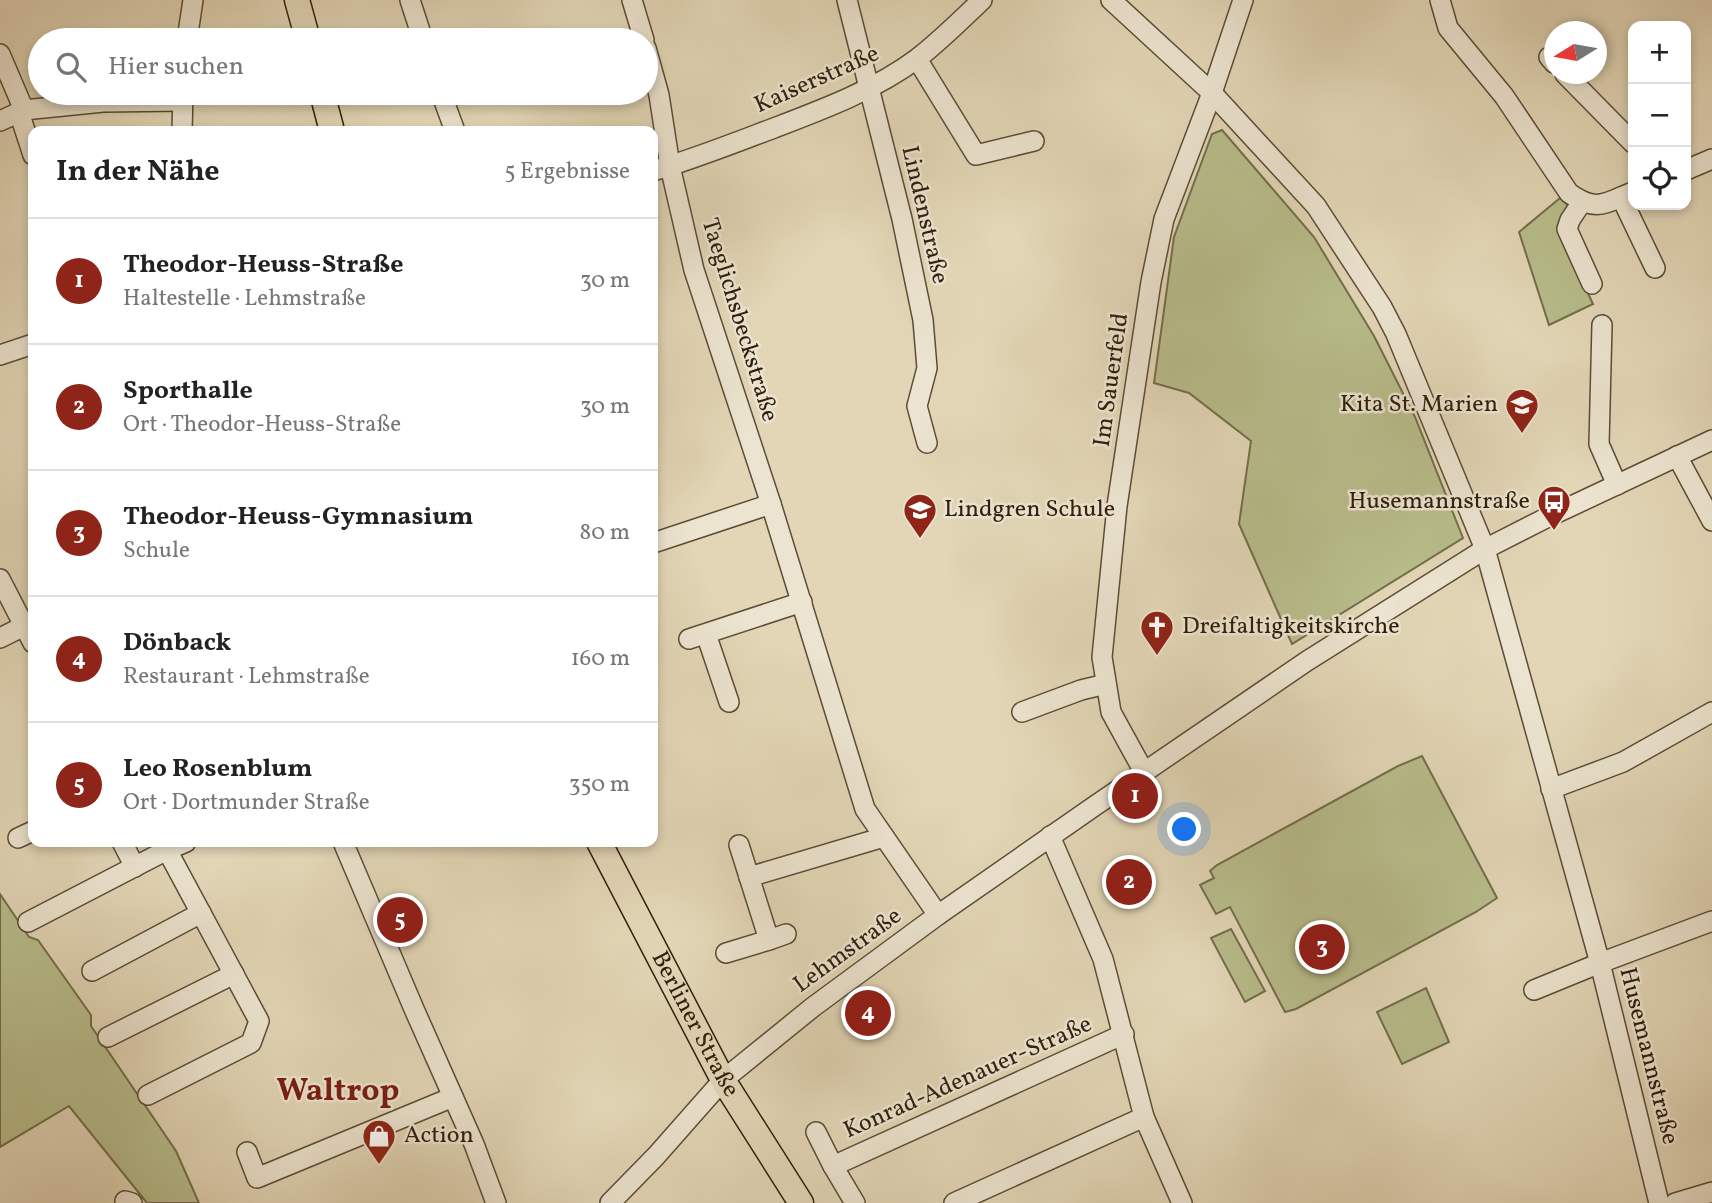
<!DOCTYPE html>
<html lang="de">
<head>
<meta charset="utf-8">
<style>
  :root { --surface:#fff; --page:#f2f2f2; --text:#222; --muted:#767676; --line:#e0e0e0; --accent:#8f2418 }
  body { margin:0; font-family:Vollkorn,serif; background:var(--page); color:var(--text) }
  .controls { position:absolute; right:21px; top:21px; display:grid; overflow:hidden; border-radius:14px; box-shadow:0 4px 10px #0003 }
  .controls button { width:63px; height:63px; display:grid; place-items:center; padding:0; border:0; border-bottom:2px solid var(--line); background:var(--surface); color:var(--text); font:35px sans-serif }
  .compass { position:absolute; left:1544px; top:21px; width:63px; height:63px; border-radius:50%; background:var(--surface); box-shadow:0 4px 10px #0003; rotate:259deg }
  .you { position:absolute; left:1185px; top:830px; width:24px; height:24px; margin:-18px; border:5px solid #fff; border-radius:50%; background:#1a73e8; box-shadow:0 0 0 10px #1a73e833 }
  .badge { display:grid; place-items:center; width:46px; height:46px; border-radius:50%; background:var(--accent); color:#fff; font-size:23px; font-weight:700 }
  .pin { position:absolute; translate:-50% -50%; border:4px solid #fff; box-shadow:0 2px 7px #0006 }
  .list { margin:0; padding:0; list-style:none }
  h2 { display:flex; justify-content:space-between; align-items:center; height:91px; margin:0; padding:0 28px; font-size:30px }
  h2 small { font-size:23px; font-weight:400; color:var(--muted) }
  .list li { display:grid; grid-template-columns:46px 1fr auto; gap:21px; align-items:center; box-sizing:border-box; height:126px; padding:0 28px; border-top:2px solid var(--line) }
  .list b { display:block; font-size:26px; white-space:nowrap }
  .list p { margin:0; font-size:23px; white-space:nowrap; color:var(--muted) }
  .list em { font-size:23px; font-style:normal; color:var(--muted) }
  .icon { flex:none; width:38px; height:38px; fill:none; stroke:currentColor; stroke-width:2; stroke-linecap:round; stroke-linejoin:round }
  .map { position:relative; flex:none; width:1712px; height:1203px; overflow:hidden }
  .search { position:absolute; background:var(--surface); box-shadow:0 4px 10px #0003; left:28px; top:28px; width:630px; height:77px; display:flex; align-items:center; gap:18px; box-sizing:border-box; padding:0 24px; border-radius:38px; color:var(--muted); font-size:26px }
  .panel { position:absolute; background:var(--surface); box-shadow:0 4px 10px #0003; left:28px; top:126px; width:630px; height:721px; border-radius:14px }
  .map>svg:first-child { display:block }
</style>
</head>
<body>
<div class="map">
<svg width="1712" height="1203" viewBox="0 0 1712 1203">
  <rect width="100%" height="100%" fill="#e2d6b6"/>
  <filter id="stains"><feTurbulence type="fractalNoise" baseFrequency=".00286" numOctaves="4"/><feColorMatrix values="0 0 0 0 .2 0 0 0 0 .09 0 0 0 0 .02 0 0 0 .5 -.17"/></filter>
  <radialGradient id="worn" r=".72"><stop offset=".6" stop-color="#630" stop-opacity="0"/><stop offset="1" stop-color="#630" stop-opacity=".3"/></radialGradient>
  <g fill="#b8bc8b" stroke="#736e4c" stroke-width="2">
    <polygon points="1222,130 1314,237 1374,336 1415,417 1463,538 1292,644 1239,524 1251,441 1189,393 1154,383 1174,237 1212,134"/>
    <polygon points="1560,198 1572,209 1560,233 1593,304 1549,325 1519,232"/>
    <polygon points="1422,756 1497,898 1476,912 1296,1009 1285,1012 1230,907 1216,914 1200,885 1214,878 1210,871 1217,865 1398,766"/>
    <polygon points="0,894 29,937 38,940 91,1015 91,1026 176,1151 199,1203 147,1203 69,1106 0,1147"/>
    <polygon points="1231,929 1265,991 1245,1002 1211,938"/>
    <polygon points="1426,988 1449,1042 1402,1064 1377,1012"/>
  </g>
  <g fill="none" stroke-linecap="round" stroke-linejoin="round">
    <defs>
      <g id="minor">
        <polyline points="410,0 423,40"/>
        <polyline points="632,0 644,40"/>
        <polyline points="847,0 902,219 923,320 927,368 917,406 927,443"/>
        <polyline points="1111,0 1212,93 1316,206 1382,307 1396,334 1485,549 1600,963 1659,1203"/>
        <path d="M1440 0 1448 28 1504 96 1569 193C1597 213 1605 203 1633 192"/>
        <polyline points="187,40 193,0"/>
        <polyline points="646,48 659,95 670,166 694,270 771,504 865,809 938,915"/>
        <polyline points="0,54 24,110"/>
        <polyline points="1549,57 1554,63"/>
        <polyline points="917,59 976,155 1034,141"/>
        <polyline points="1565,74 1633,143"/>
        <polyline points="441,93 455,131"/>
        <polyline points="19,112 33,155"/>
        <polyline points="0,121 24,110 103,102 182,101"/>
        <polyline points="182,131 183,93"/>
        <polyline points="1686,170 1712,159"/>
        <path d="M653 171C694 159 734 143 774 128 824 109 875 90 918 58 941 40 961 20 982 0"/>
        <polyline points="1621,197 1655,268"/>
        <polyline points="1582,202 1570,220 1567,229 1592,284"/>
        <polyline points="1602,325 1599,444 1617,485"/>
        <polyline points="0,355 33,344"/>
        <polyline points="1677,456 1712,521"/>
        <polyline points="653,543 771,504"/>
        <polyline points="0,579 33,643"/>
        <polyline points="706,634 729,702"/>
        <polyline points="0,638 24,626"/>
        <polyline points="689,639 802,602"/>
        <polyline points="1022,712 1081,690 1106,684"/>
        <polyline points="1144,772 1111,712 1102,657 1117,506 1151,282 1164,219 1212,93 1243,0"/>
        <polyline points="1551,789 1623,762 1712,712"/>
        <polyline points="1050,836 1103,959 1144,1117 1182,1203"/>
        <polyline points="18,838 33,831"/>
        <polyline points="122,842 135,867"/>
        <polyline points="343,842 414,1009 474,1144 496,1203"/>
        <polyline points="749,877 884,837"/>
        <polyline points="28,922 167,850 186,842"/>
        <polyline points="769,940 786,934"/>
        <polyline points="726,953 769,940 739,845"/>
        <polyline points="92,971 201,913"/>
        <polyline points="1534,990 1600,963 1712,921"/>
        <polyline points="108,1037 234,974"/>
        <polyline points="148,1095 251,1043 259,1021 167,850"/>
        <polyline points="816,1132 833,1166 855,1203"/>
        <polyline points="247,1152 257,1178 453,1097"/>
        <polyline points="833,1166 1124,1034"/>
        <polyline points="125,1201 132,1203"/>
        <polyline points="610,1203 656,1156 723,1080 813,1007 938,915 1096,805 1307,661 1485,549 1546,518 1712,440"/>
        <polyline points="954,1203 1144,1117"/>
        <polyline points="1675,1203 1712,1192"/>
      </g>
      <g id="major">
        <polyline points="297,0 308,40"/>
        <polyline points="322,93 332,131"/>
        <path id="s1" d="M599 842 723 1080 801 1203"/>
      </g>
    </defs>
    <use href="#minor" stroke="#5b4d37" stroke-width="22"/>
    <use href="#major" stroke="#2e1f0d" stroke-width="27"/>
    <use href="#minor" stroke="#ece4d0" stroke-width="19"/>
    <use href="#major" stroke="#e2d6b6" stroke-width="24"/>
  </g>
  <defs>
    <symbol id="school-pin" viewBox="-11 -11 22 30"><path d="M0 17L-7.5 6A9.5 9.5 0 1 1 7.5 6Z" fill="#8f2418" stroke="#ece4d0"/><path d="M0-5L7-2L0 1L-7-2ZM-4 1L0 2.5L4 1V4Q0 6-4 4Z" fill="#fff"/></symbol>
    <symbol id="bus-pin" viewBox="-11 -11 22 30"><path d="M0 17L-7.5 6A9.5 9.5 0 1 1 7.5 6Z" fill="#8f2418" stroke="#ece4d0"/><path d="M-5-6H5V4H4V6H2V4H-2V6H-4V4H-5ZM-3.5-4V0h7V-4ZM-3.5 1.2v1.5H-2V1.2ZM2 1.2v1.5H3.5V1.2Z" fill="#fff"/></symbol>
    <symbol id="church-pin" viewBox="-11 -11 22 30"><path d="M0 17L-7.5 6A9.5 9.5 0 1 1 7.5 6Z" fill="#8f2418" stroke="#ece4d0"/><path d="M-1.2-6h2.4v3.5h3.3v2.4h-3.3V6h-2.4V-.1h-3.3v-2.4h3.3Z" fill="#fff"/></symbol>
    <symbol id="shop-pin" viewBox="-11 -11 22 30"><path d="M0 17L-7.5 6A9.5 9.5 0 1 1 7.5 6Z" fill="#8f2418" stroke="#ece4d0"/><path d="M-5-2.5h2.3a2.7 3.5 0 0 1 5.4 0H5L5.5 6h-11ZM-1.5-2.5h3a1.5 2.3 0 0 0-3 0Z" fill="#fff"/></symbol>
  </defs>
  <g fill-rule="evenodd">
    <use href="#school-pin" x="1503" y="386" width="38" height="52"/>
    <use href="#bus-pin" x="1535" y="483" width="38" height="52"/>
    <use href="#school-pin" x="901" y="491" width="38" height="52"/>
    <use href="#church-pin" x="1138" y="608" width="38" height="52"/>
    <use href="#shop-pin" x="360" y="1117" width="38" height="52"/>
  </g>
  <g text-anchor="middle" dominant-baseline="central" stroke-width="5" stroke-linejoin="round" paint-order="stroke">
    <g font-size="24" fill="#2e1f0d" stroke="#ece4d0">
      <text transform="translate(817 80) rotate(-24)">Kaiserstraße</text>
      <text transform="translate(924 215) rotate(77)">Lindenstraße</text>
      <text transform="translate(739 320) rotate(73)">Taeglichsbeckstraße</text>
      <text transform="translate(1112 380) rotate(-82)">Im Sauerfeld</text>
      <text transform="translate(848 951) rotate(-36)">Lehmstraße</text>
      <text stroke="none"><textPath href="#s1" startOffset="206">Berliner Straße</textPath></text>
      <text transform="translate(1648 1056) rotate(76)">Husemannstraße</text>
      <text transform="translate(968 1078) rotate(-24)">Konrad-Adenauer-Straße</text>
    </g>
    <g font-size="24" fill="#2e1f0d" stroke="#ece4d0" text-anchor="start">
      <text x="1498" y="405" text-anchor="end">Kita St. Marien</text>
      <text x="1530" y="502" text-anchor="end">Husemannstraße</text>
      <text x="944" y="510">Lindgren Schule</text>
      <text x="1182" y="627">Dreifaltigkeitskirche</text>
      <text x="404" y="1136">Action</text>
    </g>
    <g font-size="32" font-weight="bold" fill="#7a1f14" stroke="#ece4d0">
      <text x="338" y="1092">Waltrop</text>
    </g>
  </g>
  <rect width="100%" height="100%" filter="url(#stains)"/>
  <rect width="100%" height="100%" fill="url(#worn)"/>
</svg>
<div class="controls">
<button>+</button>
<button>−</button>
<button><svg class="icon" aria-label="locate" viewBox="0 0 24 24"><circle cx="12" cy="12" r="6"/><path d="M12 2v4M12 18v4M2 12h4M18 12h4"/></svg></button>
</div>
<svg class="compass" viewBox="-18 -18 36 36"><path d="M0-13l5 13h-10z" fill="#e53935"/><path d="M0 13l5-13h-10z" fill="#767676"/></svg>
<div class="you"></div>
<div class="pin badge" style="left:1135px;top:796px">1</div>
<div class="pin badge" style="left:1129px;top:882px">2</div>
<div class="pin badge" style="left:1322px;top:947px">3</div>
<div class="pin badge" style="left:868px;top:1013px">4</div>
<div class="pin badge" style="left:400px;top:920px">5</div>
<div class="search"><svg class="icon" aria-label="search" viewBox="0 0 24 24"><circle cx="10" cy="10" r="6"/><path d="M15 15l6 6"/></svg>Hier suchen</div>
<section class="panel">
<h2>In der Nähe<small>5 Ergebnisse</small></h2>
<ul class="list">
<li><span class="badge">1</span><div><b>Theodor-Heuss-Straße</b><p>Haltestelle · Lehmstraße</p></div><em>30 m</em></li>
<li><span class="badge">2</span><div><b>Sporthalle</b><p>Ort · Theodor-Heuss-Straße</p></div><em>30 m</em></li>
<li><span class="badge">3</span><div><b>Theodor-Heuss-Gymnasium</b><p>Schule</p></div><em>80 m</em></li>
<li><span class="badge">4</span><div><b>Dönback</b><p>Restaurant · Lehmstraße</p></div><em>160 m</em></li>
<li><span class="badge">5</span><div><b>Leo Rosenblum</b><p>Ort · Dortmunder Straße</p></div><em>350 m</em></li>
</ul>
</section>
</div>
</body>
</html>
